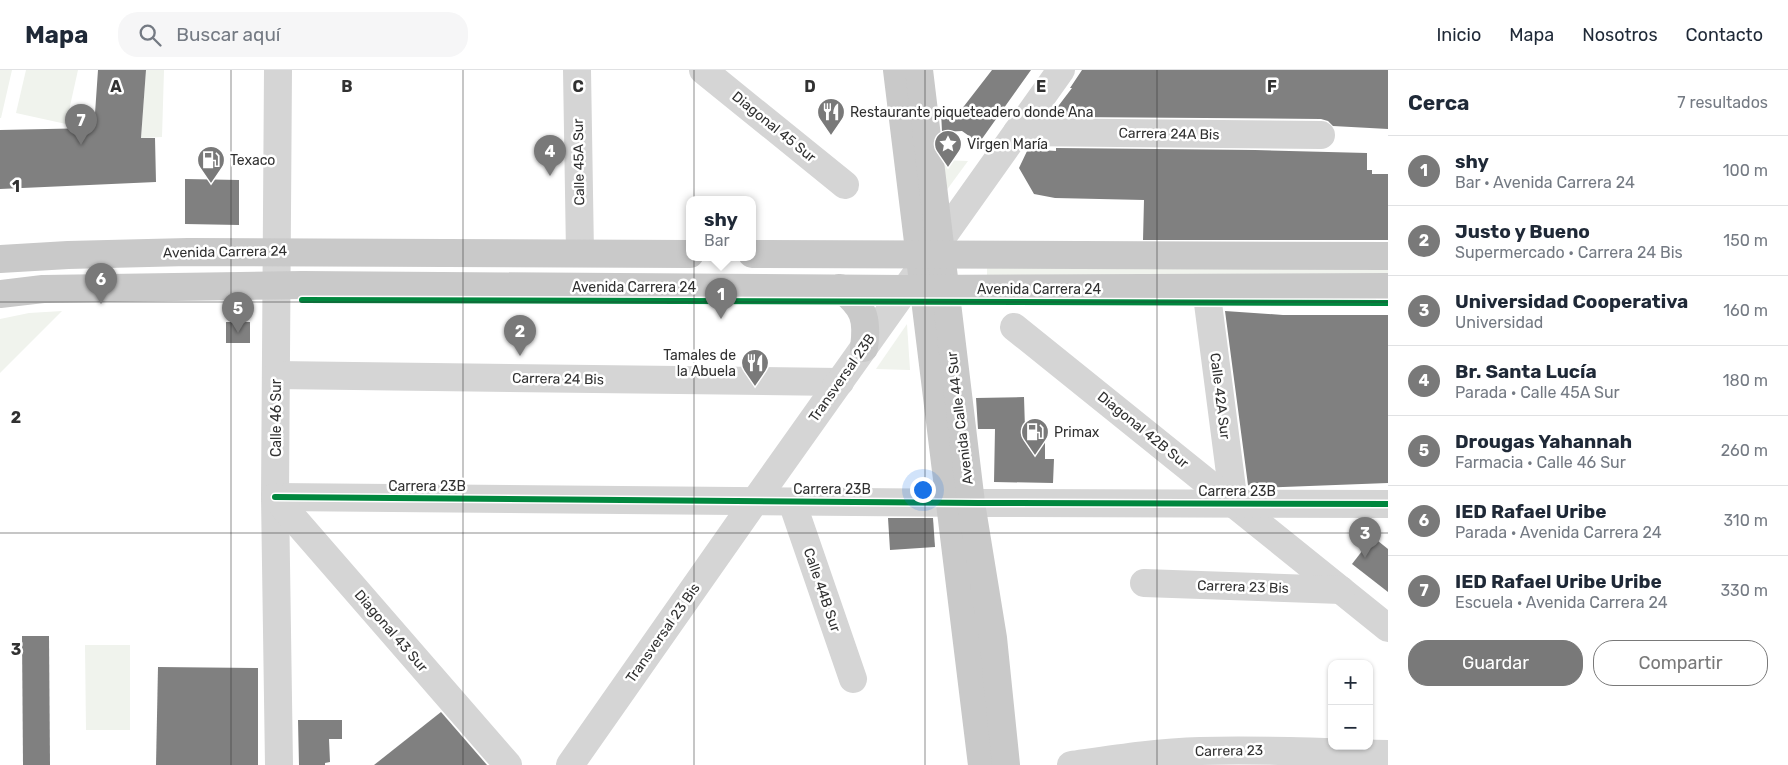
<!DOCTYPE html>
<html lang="es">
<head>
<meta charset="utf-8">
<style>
  :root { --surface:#fff; --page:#f6f6f7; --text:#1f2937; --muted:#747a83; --line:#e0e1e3; --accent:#797979 }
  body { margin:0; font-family:Rubik,sans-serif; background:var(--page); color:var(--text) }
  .controls { position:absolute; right:15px; bottom:15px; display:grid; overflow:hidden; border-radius:10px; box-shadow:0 1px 4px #0004 }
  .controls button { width:45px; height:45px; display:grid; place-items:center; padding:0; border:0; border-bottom:1px solid var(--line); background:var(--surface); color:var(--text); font:25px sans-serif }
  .you { position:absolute; left:922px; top:419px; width:18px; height:18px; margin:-12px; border:4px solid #fff; border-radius:50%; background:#1a73e8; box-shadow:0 0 0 8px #1a73e833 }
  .badge { display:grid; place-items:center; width:32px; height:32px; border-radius:50%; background:var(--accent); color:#fff; font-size:16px; font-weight:700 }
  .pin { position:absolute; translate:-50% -41px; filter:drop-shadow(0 1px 2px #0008) }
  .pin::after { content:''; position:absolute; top:26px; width:18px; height:15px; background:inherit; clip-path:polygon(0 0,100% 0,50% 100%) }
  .popup { position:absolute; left:686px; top:126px; width:70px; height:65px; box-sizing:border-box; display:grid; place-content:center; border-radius:10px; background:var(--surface); filter:drop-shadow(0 1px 4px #0005); font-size:16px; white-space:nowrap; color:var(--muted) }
  .popup b { font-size:19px; color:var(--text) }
  .popup::after { content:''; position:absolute; left:50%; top:100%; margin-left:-10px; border:10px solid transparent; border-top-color:var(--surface) }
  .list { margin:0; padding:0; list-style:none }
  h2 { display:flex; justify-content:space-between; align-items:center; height:65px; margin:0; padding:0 20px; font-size:21px }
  h2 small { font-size:16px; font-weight:400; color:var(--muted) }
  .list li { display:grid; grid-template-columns:32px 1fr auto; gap:15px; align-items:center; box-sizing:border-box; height:70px; padding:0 20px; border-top:1px solid var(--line) }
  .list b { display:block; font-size:19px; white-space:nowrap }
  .list p { margin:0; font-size:16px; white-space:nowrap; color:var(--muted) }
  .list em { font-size:16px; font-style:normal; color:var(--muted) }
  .actions { display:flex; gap:10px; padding:15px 20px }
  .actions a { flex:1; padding:11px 0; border:1px solid var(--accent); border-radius:20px; text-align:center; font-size:18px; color:var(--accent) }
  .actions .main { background:var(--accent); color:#fff }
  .icon { flex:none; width:28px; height:28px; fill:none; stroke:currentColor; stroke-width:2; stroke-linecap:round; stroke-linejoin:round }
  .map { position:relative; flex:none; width:1388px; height:695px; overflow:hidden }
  header { display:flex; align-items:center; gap:30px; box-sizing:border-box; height:70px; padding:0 25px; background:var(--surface); border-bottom:1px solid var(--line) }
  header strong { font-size:24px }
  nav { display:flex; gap:28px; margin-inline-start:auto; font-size:18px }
  .search { width:350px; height:45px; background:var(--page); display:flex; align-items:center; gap:12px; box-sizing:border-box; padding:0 18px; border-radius:20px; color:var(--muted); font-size:19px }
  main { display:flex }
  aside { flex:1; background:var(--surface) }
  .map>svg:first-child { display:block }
</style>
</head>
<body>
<header>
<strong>Mapa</strong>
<div class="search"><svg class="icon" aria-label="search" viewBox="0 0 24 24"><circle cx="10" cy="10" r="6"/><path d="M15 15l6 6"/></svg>Buscar aquí</div>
<nav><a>Inicio</a><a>Mapa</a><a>Nosotros</a><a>Contacto</a></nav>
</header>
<main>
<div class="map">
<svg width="1388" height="695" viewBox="0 0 1388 695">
  <rect width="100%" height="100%" fill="#fff"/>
  <g fill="#f0f3ed">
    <polygon points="0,0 12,0 1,48 0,48"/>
    <polygon points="26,0 78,0 66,54 16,43"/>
    <polygon points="146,0 164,0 162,67 141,68"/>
    <polygon points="941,90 968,91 946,121"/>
    <polygon points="1388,195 1388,209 987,209 987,196"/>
    <polygon points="62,241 0,303 0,249 29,243"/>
    <polygon points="907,254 910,300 876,299"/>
    <polygon points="85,575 130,575 130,660 86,660"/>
  </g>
  <g fill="#808080">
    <polygon points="98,0 146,0 141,68 155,68 156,112 0,119 0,60 94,58"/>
    <polygon points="992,0 1031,0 979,73 962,61 942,62 941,41 961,40"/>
    <polygon points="1082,0 1388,0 1388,59 1333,56 1328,51 1321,49 1069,47 1053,43 1072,18 1070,18"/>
    <polygon points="1056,78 1255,80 1367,83 1367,100 1372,100 1372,104 1388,104 1388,170 1143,170 1144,130 1055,128 1034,124 1019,98 1028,79 1056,81"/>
    <polygon points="185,109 239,110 239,155 185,154"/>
    <polygon points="1225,241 1283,245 1388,245 1388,413 1254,418 1248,415"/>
    <rect x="226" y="252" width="24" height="21"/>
    <polygon points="1024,327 1025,359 1045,360 1045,389 1054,389 1053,413 994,412 995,359 978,359 976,328"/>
    <polygon points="888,448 933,448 935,477 890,480"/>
    <polygon points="1373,467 1388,479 1388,522 1352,494"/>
    <polygon points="22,566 49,566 50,695 23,695"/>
    <polygon points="158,597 258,598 258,695 156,695"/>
    <polygon points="441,642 487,695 374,695"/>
    <polygon points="298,650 342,650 342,669 329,669 330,692 325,693 325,695 299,695"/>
  </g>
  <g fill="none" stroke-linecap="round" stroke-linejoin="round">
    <g stroke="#d5d5d5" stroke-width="28">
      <polyline points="278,0 275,427 279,695"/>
      <polyline points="577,0 580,183"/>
      <polyline points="703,0 845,115"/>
      <polyline points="1017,62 1321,65"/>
      <polyline points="1206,218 1234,434"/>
      <polyline points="1014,257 1388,558"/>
      <polyline points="276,305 840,312"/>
      <polyline points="275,427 978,433 1388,434"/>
      <polyline points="275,427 508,695"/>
      <polyline points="792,432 853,609"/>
      <polyline points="1144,513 1341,520"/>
      <polyline points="570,695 755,431 1061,0"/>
      <path d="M1071 695C1113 689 1157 682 1200 681 1263 679 1325 682 1388 684"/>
    </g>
    <g stroke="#c9c9c9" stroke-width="28">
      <polyline points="897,0 982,695"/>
      <polyline points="919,0 971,433 993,568 1006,695"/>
      <polyline points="752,184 1388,186"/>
      <polyline points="0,189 68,185 188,182 690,184"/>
      <path d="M840 218C864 237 868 248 864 278"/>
      <polyline points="0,224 43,219 302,215 906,219 1388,217"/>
    </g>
    <defs>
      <g id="cycleway">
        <polyline points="302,230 1388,233"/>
        <polyline points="275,427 978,433 1388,434"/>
      </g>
    </defs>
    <use href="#cycleway" stroke="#fff" stroke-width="9"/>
    <use href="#cycleway" stroke="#00873e" stroke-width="6"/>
  </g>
  <path fill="none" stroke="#313131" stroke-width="1" stroke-opacity="0.55" d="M231 0V695M463 0V695M694 0V695M925 0V695M1157 0V695M0 232H1388M0 463H1388"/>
  <defs>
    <symbol id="restaurant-pin" viewBox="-11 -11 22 30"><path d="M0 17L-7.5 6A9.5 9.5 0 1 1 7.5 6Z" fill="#797979" stroke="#fff"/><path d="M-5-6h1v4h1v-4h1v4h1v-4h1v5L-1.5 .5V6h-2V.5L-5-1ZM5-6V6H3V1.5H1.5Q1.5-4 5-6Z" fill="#fff"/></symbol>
    <symbol id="sight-pin" viewBox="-11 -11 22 30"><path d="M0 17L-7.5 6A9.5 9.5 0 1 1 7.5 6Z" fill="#797979" stroke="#fff"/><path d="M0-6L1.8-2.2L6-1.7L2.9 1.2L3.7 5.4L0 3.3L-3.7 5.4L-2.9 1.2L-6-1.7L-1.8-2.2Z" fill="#fff"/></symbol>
    <symbol id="fuel-pin" viewBox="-11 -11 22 30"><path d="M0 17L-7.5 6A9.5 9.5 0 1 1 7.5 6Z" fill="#797979" stroke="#fff"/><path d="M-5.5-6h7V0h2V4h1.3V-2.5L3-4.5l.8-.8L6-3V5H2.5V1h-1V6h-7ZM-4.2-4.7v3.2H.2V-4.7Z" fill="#fff"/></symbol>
  </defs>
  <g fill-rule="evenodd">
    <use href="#restaurant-pin" x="815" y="26" width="32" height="43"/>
    <use href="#sight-pin" x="932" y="58" width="32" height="43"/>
    <use href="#fuel-pin" x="195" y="74" width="32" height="43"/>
    <use href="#restaurant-pin" x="739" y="277" width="32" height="43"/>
    <use href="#fuel-pin" x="1019" y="346" width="32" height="43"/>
  </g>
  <g text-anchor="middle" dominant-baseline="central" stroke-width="5" stroke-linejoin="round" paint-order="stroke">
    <g font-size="14" fill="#313131" stroke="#fff" text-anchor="start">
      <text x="850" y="42">Restaurante piqueteadero donde Ana</text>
      <text x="967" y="74">Virgen María</text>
      <text x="230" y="90">Texaco</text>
      <text x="736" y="285" text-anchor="end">Tamales de<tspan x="736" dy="16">la Abuela</tspan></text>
      <text x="1054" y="362">Primax</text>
    </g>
    <g font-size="14" fill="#313131" stroke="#fff">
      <text transform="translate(774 57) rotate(39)">Diagonal 45 Sur</text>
      <text transform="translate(1169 64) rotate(1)">Carrera 24A Bis</text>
      <text transform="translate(579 92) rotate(-91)">Calle 45A Sur</text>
      <text transform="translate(225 182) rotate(-1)">Avenida Carrera 24</text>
      <text x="634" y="217">Avenida Carrera 24</text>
      <text x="1039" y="219">Avenida Carrera 24</text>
      <text transform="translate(842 308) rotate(-55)">Transversal 23B</text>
      <text transform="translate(558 309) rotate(1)">Carrera 24 Bis</text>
      <text transform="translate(1220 326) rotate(83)">Calle 42A Sur</text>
      <text transform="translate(276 348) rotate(-90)">Calle 46 Sur</text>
      <text transform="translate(960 348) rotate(-97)">Avenida Calle 44 Sur</text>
      <text transform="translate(1143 360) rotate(39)">Diagonal 42B Sur</text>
      <text x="427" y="416">Carrera 23B</text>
      <text x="832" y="419">Carrera 23B</text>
      <text x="1237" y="421">Carrera 23B</text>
      <text transform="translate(1243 517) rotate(2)">Carrera 23 Bis</text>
      <text transform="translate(822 520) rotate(71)">Calle 44B Sur</text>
      <text transform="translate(391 561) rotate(49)">Diagonal 43 Sur</text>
      <text transform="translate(663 563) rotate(-55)">Transversal 23 Bis</text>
      <text transform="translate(1229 681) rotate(-1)">Carrera 23</text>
    </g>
  </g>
  <g font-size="16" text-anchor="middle" font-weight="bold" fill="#313131" stroke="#fff" stroke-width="5" stroke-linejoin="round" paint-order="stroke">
    <text x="116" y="22">A</text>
    <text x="347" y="22">B</text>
    <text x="578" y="22">C</text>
    <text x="810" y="22">D</text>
    <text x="1041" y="22">E</text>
    <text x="1272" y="22">F</text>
    <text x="16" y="122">1</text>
    <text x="16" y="353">2</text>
    <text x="16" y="585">3</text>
  </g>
</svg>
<div class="controls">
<button>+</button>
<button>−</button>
</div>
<div class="you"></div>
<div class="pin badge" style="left:721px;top:249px">1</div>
<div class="popup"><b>shy</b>Bar</div>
<div class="pin badge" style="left:520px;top:286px">2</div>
<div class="pin badge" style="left:1365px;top:488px">3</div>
<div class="pin badge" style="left:550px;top:106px">4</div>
<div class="pin badge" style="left:238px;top:263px">5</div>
<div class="pin badge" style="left:101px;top:234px">6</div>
<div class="pin badge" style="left:81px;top:75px">7</div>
</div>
<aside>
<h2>Cerca<small>7 resultados</small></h2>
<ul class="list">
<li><span class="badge">1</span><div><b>shy</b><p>Bar · Avenida Carrera 24</p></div><em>100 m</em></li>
<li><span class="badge">2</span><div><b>Justo y Bueno</b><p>Supermercado · Carrera 24 Bis</p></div><em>150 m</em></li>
<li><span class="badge">3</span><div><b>Universidad Cooperativa</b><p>Universidad</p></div><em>160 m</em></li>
<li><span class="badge">4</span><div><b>Br. Santa Lucía</b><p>Parada · Calle 45A Sur</p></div><em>180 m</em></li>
<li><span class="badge">5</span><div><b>Drougas Yahannah</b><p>Farmacia · Calle 46 Sur</p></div><em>260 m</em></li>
<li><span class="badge">6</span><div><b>IED Rafael Uribe</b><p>Parada · Avenida Carrera 24</p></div><em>310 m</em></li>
<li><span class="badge">7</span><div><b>IED Rafael Uribe Uribe</b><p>Escuela · Avenida Carrera 24</p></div><em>330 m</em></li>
</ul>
<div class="actions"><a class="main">Guardar</a><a>Compartir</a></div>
</aside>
</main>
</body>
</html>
